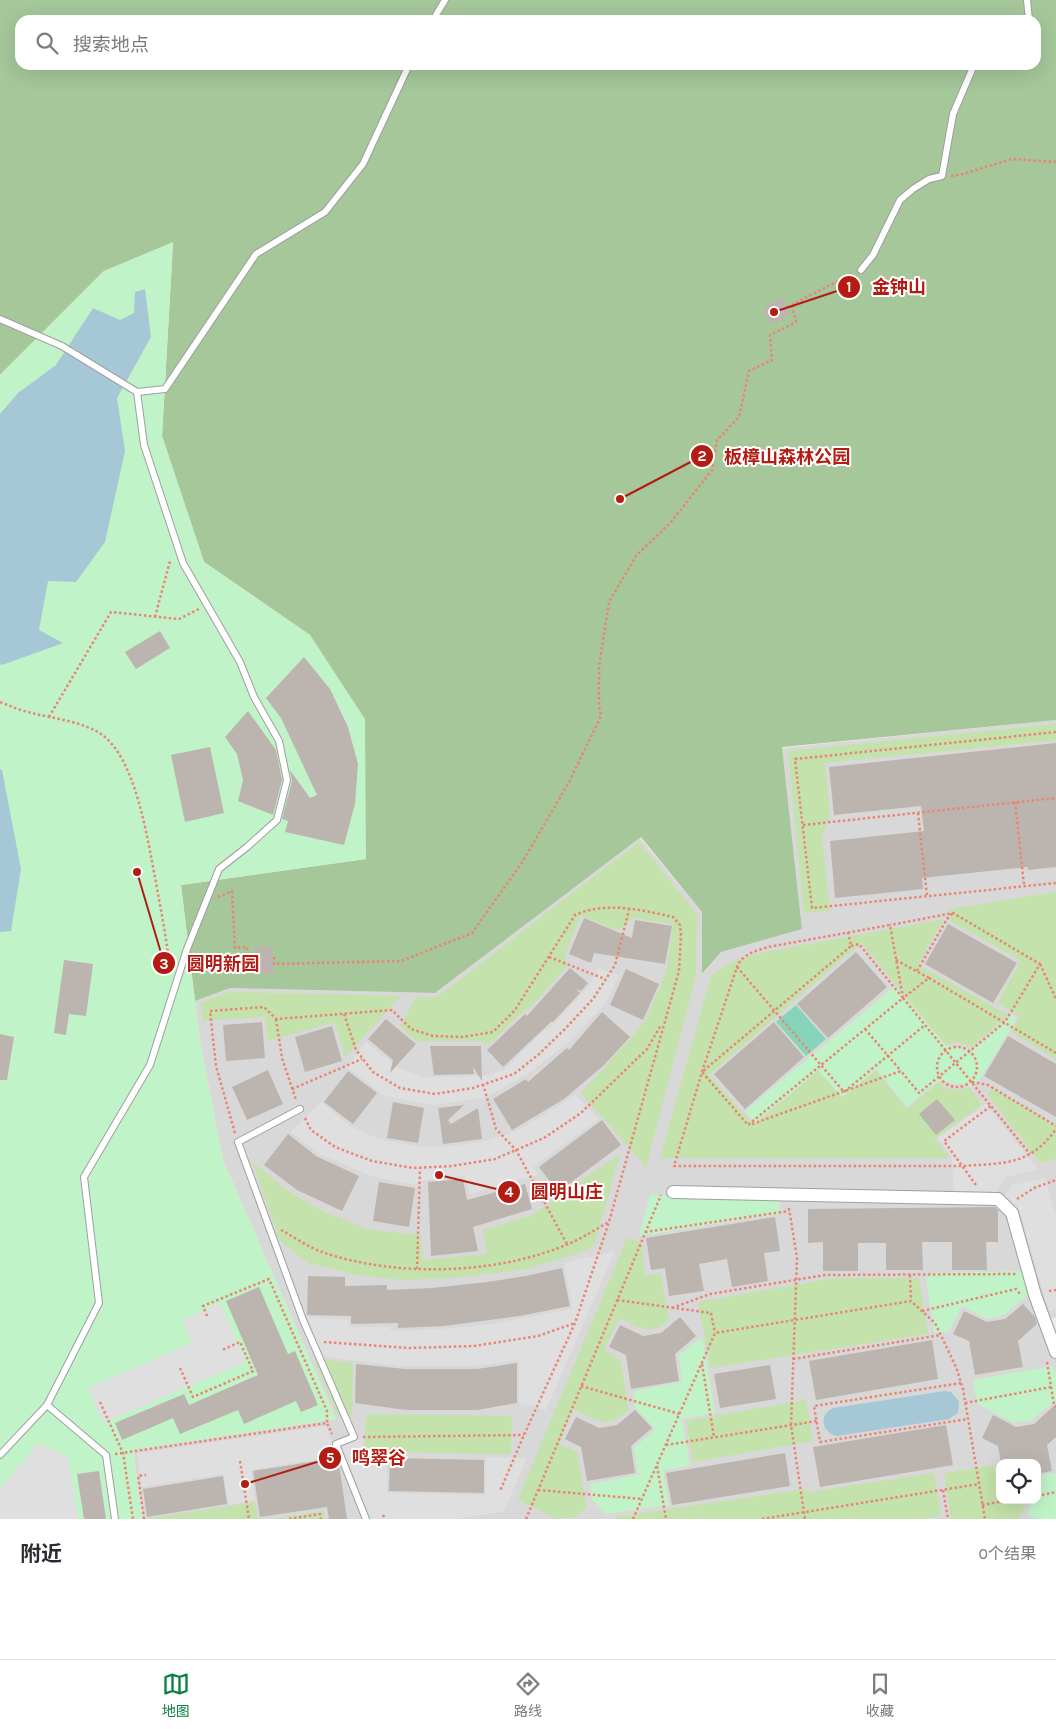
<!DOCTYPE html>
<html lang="zh">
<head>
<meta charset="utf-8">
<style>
  :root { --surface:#fff; --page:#f2f2f3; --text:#2b2b33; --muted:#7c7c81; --line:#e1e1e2; --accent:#0b8043 }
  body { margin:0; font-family:Karla,"Noto Sans SC",sans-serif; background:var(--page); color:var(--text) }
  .controls { position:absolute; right:15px; bottom:15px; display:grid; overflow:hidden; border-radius:10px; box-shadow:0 5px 20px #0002 }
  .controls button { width:45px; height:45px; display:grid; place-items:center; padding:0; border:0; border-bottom:1px solid var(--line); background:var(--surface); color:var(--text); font:25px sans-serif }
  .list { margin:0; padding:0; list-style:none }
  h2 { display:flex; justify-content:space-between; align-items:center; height:65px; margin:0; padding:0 20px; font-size:21px }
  h2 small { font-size:16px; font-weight:400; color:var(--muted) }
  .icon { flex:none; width:28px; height:28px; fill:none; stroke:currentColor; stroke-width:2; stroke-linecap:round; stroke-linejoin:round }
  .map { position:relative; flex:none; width:1056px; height:1519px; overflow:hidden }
  .search { position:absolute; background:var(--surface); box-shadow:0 5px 20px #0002; left:15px; right:15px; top:15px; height:55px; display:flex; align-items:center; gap:12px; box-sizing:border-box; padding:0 18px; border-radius:15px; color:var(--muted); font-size:19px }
  .sheet { height:140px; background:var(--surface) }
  nav { display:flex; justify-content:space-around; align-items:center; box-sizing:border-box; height:70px; border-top:1px solid var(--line); background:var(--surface); font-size:14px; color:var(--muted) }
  nav a { display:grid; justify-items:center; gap:2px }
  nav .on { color:var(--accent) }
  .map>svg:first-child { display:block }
</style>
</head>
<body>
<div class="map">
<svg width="1056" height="1519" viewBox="0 0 1056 1519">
  <rect width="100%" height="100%" fill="#ece9e1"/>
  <path fill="#d9d8d8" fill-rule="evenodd" d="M1056 720V1317L1045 1320 1056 1353V1519H143L133 1450 336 1419 223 1160 200 1042 195 1001 230 988 435 993 640 838 702 912V975L721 952 802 928 782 748ZM1000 1463H1037V1500H1000Z"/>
  <g fill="#c4e2ab">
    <polygon points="1056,724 1056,740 825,763 830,814 822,837 830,911 804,913 788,751"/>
    <polygon points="639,842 697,914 696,976 646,1167 581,1093 644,1023 661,985 667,967 673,924 634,918 618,930 581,916 565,954 567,966 532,1006 521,1013 488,1045 481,1041 416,1041 400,1026 416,997 437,997"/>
    <polygon points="1056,892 1056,1059 1011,1032 1020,1016 997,1003 1021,961 951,921 949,909"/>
    <path d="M944 919 918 965 1008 1015 972 1047 956 1042 946 1045 861 943 709 1075 754 1125 819 1070 842 1098 876 1070 907 1109 939 1082C948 1092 958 1091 969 1087L982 1105 935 1139 949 1158H660L711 976C730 960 742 958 766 952Z"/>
    <polygon points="230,992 401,996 345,1057 335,1022 268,1041 265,1017 203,1021 200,1003"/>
    <polygon points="993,1088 1054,1124 1056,1121 1056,1159 1040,1163 987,1094"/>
    <polygon points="620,1154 595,1243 591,1248 568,1257 526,1269 463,1277 404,1280 357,1275 309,1263 280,1241 252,1162 292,1194 327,1213 367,1229 421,1235 422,1260 487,1254 483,1230 532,1215"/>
    <path d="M627 1238 642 1243 645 1276 661 1273 669 1320C649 1338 639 1326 619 1318L604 1350 620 1359 629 1410C601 1431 600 1420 573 1409L559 1444 577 1452 587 1508 575 1517 556 1519 518 1499Z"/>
    <polygon points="835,1278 919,1278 928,1334 710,1368 698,1302"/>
    <polygon points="324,1359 353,1363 352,1415 338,1416 315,1362"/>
    <polygon points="806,1400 813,1441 693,1462 686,1421"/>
    <polygon points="366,1414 512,1416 511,1454 365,1452"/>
    <polygon points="994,1465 998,1486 1000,1486 1000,1500 1027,1500 1019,1519 951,1519 944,1473"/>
    <polygon points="934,1473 941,1516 923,1519 616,1519 616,1517 804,1489 809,1492"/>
    <polygon points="255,1502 258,1519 145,1519"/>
    <polygon points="324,1511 325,1519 272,1519"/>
  </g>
  <path fill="#a5c79a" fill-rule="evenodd" d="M0 0H1056V720L782 747 802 929 721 952 702 974V912L641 837 435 993 230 988 195 1001 181 885 366 859 310 635 204 562 162 436 173 243 104 271 0 375ZM20 20H1036V65H20Z"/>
  <g fill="#c1f3c8">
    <polygon points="173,242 162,436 204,562 310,635 365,719 366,859 181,885 200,1042 223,1160 336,1419 133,1450 142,1519 0,1519 0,375 104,271"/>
    <polygon points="895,986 946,1046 973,1049 1011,1014 1017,1018 982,1076 972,1086 938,1081 907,1107 876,1069 842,1097 818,1070 755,1123 745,1111"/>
    <polygon points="650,1195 780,1198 779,1214 639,1236"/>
    <polygon points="1023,1271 1028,1295 1004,1315 987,1319 962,1306 949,1331 934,1333 926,1276 936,1273"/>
    <polygon points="702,1337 715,1413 682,1419 690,1466 663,1471 669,1505 605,1514 592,1499 590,1484 638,1475 634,1448 655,1429 634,1406 633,1391 682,1382 679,1355"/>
    <polygon points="1053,1366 1056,1374 1056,1400 1032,1420 1014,1423 977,1404 973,1380"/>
    <polygon points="1056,1473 1056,1519 1037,1519 1027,1514 1033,1500 1037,1500 1037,1489 1043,1475"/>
  </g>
  <polygon fill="#86d4ba" points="796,1005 826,1039 806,1056 776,1022"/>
  <g fill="#dfdfdf">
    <polygon points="598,968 619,975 605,1004 567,1044 529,1073 484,1098 432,1105 385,1096 346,1067 366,1042 398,1068 423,1077 483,1076 504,1070 541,1033 552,1026 589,986"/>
    <polygon points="575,1094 599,1119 533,1167 538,1175 470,1194 465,1176 425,1180 414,1185 371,1176 320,1154 291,1132 321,1102 351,1127 379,1139 414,1146 442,1147 481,1142 514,1132 562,1104"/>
    <polygon points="986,1104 1038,1170 1005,1177 994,1196 954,1194 952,1157 938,1138"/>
    <polygon points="1045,1178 1056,1216 1056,1309 1049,1311 1020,1212 1004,1198 1012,1185"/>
    <polygon points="615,1251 546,1410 519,1403 519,1360 472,1366 401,1366 324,1357 307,1317 349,1320 349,1327 389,1327 392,1331 440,1329 485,1325 573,1309 564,1263"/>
    <polygon points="220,1303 246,1362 103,1423 88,1388 192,1343 182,1320"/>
    <polygon points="326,1426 337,1456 251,1470 255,1500 229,1505 223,1474 142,1487 137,1453"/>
    <polygon points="355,1439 363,1439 363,1454 387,1454 387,1493 485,1495 486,1457 527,1458 504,1511 456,1519 369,1519 338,1445"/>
    <polygon points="38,1443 68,1457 78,1519 0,1519 0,1489"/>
  </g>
  <g fill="#a6c8d6">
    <polygon points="145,289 151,337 117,398 125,451 105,542 76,582 48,581 39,630 63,643 2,665 0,664 0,414 18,393 56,365 93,308 120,320 134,313 135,292"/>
    <polygon points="0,769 2,770 21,869 11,931 0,932"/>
    <path d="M945 1391 951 1392 959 1401 958 1413 949 1419 837 1436C822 1433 818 1415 833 1408Z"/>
  </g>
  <g fill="#bcb5af">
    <polygon points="781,297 791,314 772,325 762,309"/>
    <polygon points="160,631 170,648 136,669 125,652"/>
    <polygon points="304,657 330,689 348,727 358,764 355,804 344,845 285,832 288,821 282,819 292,781 290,770 310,798 317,795 281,718 266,698"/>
    <polygon points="248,711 276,750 282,780 273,815 238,801 243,780 237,754 225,737"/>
    <polygon points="1056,743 1056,867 1028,870 1028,867 922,878 923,889 835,898 830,841 924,831 921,806 834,815 829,767"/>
    <polygon points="210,747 224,813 185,822 171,755"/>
    <polygon points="584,918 632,938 635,920 672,926 665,964 594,953 591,963 569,954"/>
    <polygon points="948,924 1017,963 993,1003 925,964"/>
    <polygon points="273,946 274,974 254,974 253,947"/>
    <polygon points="856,952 887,987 828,1038 797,1004"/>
    <polygon points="64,960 93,964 86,1016 69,1014 66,1035 54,1033"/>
    <polygon points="570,968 588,983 581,991 576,989 580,993 553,1022 552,1021 503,1067 487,1050 525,1014 527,1016"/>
    <polygon points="626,969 659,984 643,1020 610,1005"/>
    <polygon points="602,1012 630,1037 603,1066 564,1099 512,1130 493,1099 526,1079 528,1082 567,1048 569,1050"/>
    <polygon points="386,1019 416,1044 390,1073 393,1060 368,1039"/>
    <polygon points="262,1022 265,1058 226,1061 223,1025"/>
    <polygon points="774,1022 804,1057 745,1109 714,1074"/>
    <polygon points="332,1026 342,1061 305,1072 295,1037"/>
    <polygon points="0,1034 14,1037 7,1080 0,1080"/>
    <polygon points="1008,1036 1056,1064 1056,1117 984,1076"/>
    <polygon points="430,1046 481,1046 482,1081 473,1067 474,1074 434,1075"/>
    <polygon points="268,1070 283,1104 247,1120 232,1087"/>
    <polygon points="348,1071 377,1093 353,1124 324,1102"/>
    <polygon points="937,1099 955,1120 936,1135 919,1114"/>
    <polygon points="393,1102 424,1108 418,1143 387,1138"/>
    <polygon points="464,1105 448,1120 451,1124 478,1108 482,1139 443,1144 438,1107 439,1108"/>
    <polygon points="602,1120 621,1145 558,1192 539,1167"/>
    <polygon points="288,1134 316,1156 359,1176 342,1211 297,1190 264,1165"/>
    <polygon points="463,1179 467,1200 525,1184 532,1209 473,1227 478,1251 431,1256 428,1182"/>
    <polygon points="379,1182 415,1188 409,1227 373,1221"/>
    <polygon points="995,1207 998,1210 998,1242 986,1242 987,1270 952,1270 952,1242 922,1242 923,1270 886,1270 886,1243 858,1243 858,1271 823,1271 823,1242 808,1243 808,1209"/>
    <polygon points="775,1217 780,1251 764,1253 768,1281 732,1287 727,1259 699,1264 704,1291 669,1296 665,1268 651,1270 646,1238"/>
    <polygon points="562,1268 570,1306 520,1316 444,1326 398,1328 398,1323 351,1324 351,1316 307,1315 308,1276 345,1277 345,1286 387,1285 387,1290 432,1288 487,1282 526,1276"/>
    <polygon points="259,1287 288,1354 295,1351 318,1405 301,1412 296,1401 244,1424 238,1410 180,1434 173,1418 122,1440 115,1423 184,1394 189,1405 258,1375 226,1301"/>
    <polygon points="1023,1304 1035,1317 1037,1324 1018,1341 1023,1367 975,1375 969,1341 953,1334 964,1311 987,1322 1005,1319"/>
    <polygon points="680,1317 696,1336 675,1354 679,1381 631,1389 626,1355 609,1347 620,1325 643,1336 661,1333"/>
    <polygon points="932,1340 938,1379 816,1400 809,1361"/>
    <polygon points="517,1363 517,1403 477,1410 406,1410 355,1403 356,1364 405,1369 477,1369"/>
    <polygon points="770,1365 776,1399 720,1408 714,1374"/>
    <polygon points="1056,1404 1056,1437 1047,1445 1052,1471 1037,1474 1037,1463 1001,1463 998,1446 982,1438 993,1415 1016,1427 1034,1424"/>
    <polygon points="635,1410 652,1428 631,1446 635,1473 587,1481 581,1447 565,1439 576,1417 599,1428 617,1425"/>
    <polygon points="946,1425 953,1465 820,1487 813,1447"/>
    <polygon points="785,1453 790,1486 672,1505 666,1473"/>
    <polygon points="336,1458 339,1464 347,1519 329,1519 327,1507 260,1517 253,1471"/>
    <polygon points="390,1458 484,1460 484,1493 389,1491"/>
    <polygon points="99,1471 106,1519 84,1519 77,1474"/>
    <polygon points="223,1476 227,1504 147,1517 143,1489"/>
  </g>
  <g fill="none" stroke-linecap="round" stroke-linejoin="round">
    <defs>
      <g id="service">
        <polyline points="1027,0 1029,20"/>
        <polyline points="433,20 445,0"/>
        <polyline points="861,270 873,255 900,200 913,189 929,179 942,176 953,114 974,65"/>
        <polyline points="0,319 62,346 137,392 165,389 256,254 325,212 363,164 409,65"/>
        <polyline points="300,1109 238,1142 303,1320 354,1437 336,1444 366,1519"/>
        <polyline points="0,1455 47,1405"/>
        <polyline points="115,1519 106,1455 47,1405 99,1303 84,1177 150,1065 187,949 219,869 247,847 277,820 287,780 279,741 254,697 240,662 183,563 144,445 137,392"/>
      </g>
      <polyline id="minor" points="673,1192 998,1199 1012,1213 1035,1295 1056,1352"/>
    </defs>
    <use href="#service" stroke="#9f9f9f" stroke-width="8"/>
    <use href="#minor" stroke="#9f9f9f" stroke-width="14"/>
    <g stroke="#eb8573" stroke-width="2.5" stroke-dasharray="2.5 2.5" stroke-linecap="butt">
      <polyline points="951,176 963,174 1012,159 1056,162"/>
      <polyline points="787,307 852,274"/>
      <polyline points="155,617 170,561"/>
      <path d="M0 702C11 706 21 711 32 713 55 719 81 721 101 734 136 758 147 838 155 877 160 907 167 937 169 967"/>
      <polyline points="49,717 111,612 179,619 199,609"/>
      <polyline points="1056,732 795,759 812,908 1056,883"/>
      <polyline points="1015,802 1024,885"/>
      <polyline points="918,813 927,896"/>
      <polyline points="803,825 1056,798"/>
      <polyline points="218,897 232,891 235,948 247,947 248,957"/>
      <polyline points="848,932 851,946 702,1072 748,1125 903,998 1030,1154"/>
      <polyline points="851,946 859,944 902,997"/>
      <polyline points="274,957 274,964 401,961 472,933 523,861 569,782 601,716 599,706 599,667 609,602 636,556 672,521 712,470 717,440 739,417 749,371 772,360 770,335 796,322 792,305"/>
      <polyline points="549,957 605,979"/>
      <polyline points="896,960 929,978"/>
      <polyline points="1040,964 1056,999"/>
      <polyline points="737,967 844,1092 925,1025"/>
      <polyline points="917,971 947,919 953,913"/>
      <polyline points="344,1014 356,1050 373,1072 400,1088 435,1094 473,1088 514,1074 538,1055 565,1029 593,999 615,965 629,910"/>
      <polyline points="276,1019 282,1058 296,1100"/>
      <polyline points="865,1029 901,1071"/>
      <circle cx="957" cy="1067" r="20"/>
      <path d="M1056 1053 929 978 903 998 890 925 768 947C756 951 742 954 737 967L702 1072 674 1166H962C1003 1163 1030 1166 1056 1129"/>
      <polyline points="972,1082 988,1085 1056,1126"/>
      <polyline points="483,1084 496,1129 516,1150 567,1244"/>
      <polyline points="292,1089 362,1059"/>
      <polyline points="305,1118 311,1130 335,1147 372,1161 413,1168 452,1166 495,1159 544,1138 581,1113 647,1049 661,1025"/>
      <polyline points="752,1124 901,1071 919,1093 1005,1022 1040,964 953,913 890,925"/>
      <path d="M235 1133 216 1066 210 1011 264 1007 276 1019 392 1010 411 1029 433 1036 462 1037 493 1032 515 1010 575 915C606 901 642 910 673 917L680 925 681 935 679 971 609 1222 575 1323 524 1435 500 1491"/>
      <polyline points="976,1185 944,1141 991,1106"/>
      <polyline points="1017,1199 1034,1188 1056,1180"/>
      <polyline points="789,1208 797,1258 791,1425 805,1519"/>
      <path d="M281 1230C294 1237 308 1247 322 1252 397 1278 502 1275 575 1241 587 1235 598 1228 609 1222"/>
      <polyline points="645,1232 789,1211"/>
      <polyline points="417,1269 420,1168"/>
      <polyline points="910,1275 911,1301"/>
      <polyline points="1049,1291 1056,1290"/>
      <polyline points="617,1300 711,1313 715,1333"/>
      <polyline points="672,1308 710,1294 825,1275 1017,1274"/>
      <polyline points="922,1311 1016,1289 1020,1294"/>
      <polyline points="207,1316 203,1306 269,1279 327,1411 327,1423"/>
      <polyline points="324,1342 409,1348 474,1346 538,1336 575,1323"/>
      <polyline points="793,1359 941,1335"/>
      <polyline points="1047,1362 1054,1405 1056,1407"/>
      <polyline points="702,1364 714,1437"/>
      <polyline points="180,1368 193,1397 253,1371 240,1342 222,1350"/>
      <polyline points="961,1383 814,1406 820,1442 968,1419"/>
      <polyline points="581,1386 680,1414"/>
      <polyline points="100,1402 123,1453 133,1519"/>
      <polyline points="965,1403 1051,1387"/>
      <polyline points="363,1437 524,1435"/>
      <polyline points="666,1445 817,1421"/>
      <polyline points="115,1454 327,1423 332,1434"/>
      <polyline points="240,1461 249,1519"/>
      <polyline points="657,1466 666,1519"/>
      <polyline points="538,1490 642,1499"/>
      <polyline points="943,1490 948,1519"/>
      <polyline points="1037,1496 1056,1492"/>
      <polyline points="982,1505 1010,1500"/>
      <polyline points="383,1515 385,1519"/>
      <polyline points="144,1519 138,1476 146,1475"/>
      <polyline points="289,1519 320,1514 321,1519"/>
      <polyline points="526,1519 661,1195"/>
      <polyline points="633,1519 715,1333 911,1301 935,1323 956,1367 963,1389 985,1519"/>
      <polyline points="762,1519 979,1484"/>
    </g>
    <use href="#service" stroke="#fff" stroke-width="6"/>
    <use href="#minor" stroke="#fff" stroke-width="12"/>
  </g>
  <path fill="none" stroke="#b31b13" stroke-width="2" d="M774 312L849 287M620 499L702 456M137 872L164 963M439 1175L509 1192M245 1484L330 1458"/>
  <g fill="#b31b13" stroke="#fff" stroke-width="2">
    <circle cx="774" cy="312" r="5"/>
    <circle cx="620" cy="499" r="5"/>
    <circle cx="137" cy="872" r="5"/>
    <circle cx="439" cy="1175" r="5"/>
    <circle cx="245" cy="1484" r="5"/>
    <circle cx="849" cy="287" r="12"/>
    <circle cx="702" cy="456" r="12"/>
    <circle cx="164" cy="963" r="12"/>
    <circle cx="509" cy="1192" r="12"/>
    <circle cx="330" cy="1458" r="12"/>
  </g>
  <g font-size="15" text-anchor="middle" font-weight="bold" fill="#fff">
    <text x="849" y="292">1</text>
    <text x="702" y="461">2</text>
    <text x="164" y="969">3</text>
    <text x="509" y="1197">4</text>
    <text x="330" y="1463">5</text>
  </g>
  <g font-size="18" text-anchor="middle" font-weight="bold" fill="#b31b13" stroke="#fff" stroke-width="4" stroke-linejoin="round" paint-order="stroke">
    <text x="899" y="293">金钟山</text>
    <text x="787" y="463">板樟山森林公园</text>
    <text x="223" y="970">圆明新园</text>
    <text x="567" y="1198">圆明山庄</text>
    <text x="379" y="1464">鸣翠谷</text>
  </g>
</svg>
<div class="controls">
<button><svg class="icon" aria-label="locate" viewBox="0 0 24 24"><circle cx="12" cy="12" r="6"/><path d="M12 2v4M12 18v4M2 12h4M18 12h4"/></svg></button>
</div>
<div class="search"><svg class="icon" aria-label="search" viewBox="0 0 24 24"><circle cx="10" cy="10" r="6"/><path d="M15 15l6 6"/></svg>搜索地点</div>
</div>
<section class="sheet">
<h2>附近<small>0个结果</small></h2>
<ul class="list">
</ul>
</section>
<nav>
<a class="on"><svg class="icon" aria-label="map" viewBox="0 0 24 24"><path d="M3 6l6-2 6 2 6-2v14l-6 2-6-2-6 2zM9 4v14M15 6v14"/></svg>地图</a>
<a><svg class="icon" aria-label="directions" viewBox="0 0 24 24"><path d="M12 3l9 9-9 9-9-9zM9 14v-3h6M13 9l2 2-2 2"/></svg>路线</a>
<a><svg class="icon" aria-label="saved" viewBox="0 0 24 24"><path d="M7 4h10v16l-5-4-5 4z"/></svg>收藏</a>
</nav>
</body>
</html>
